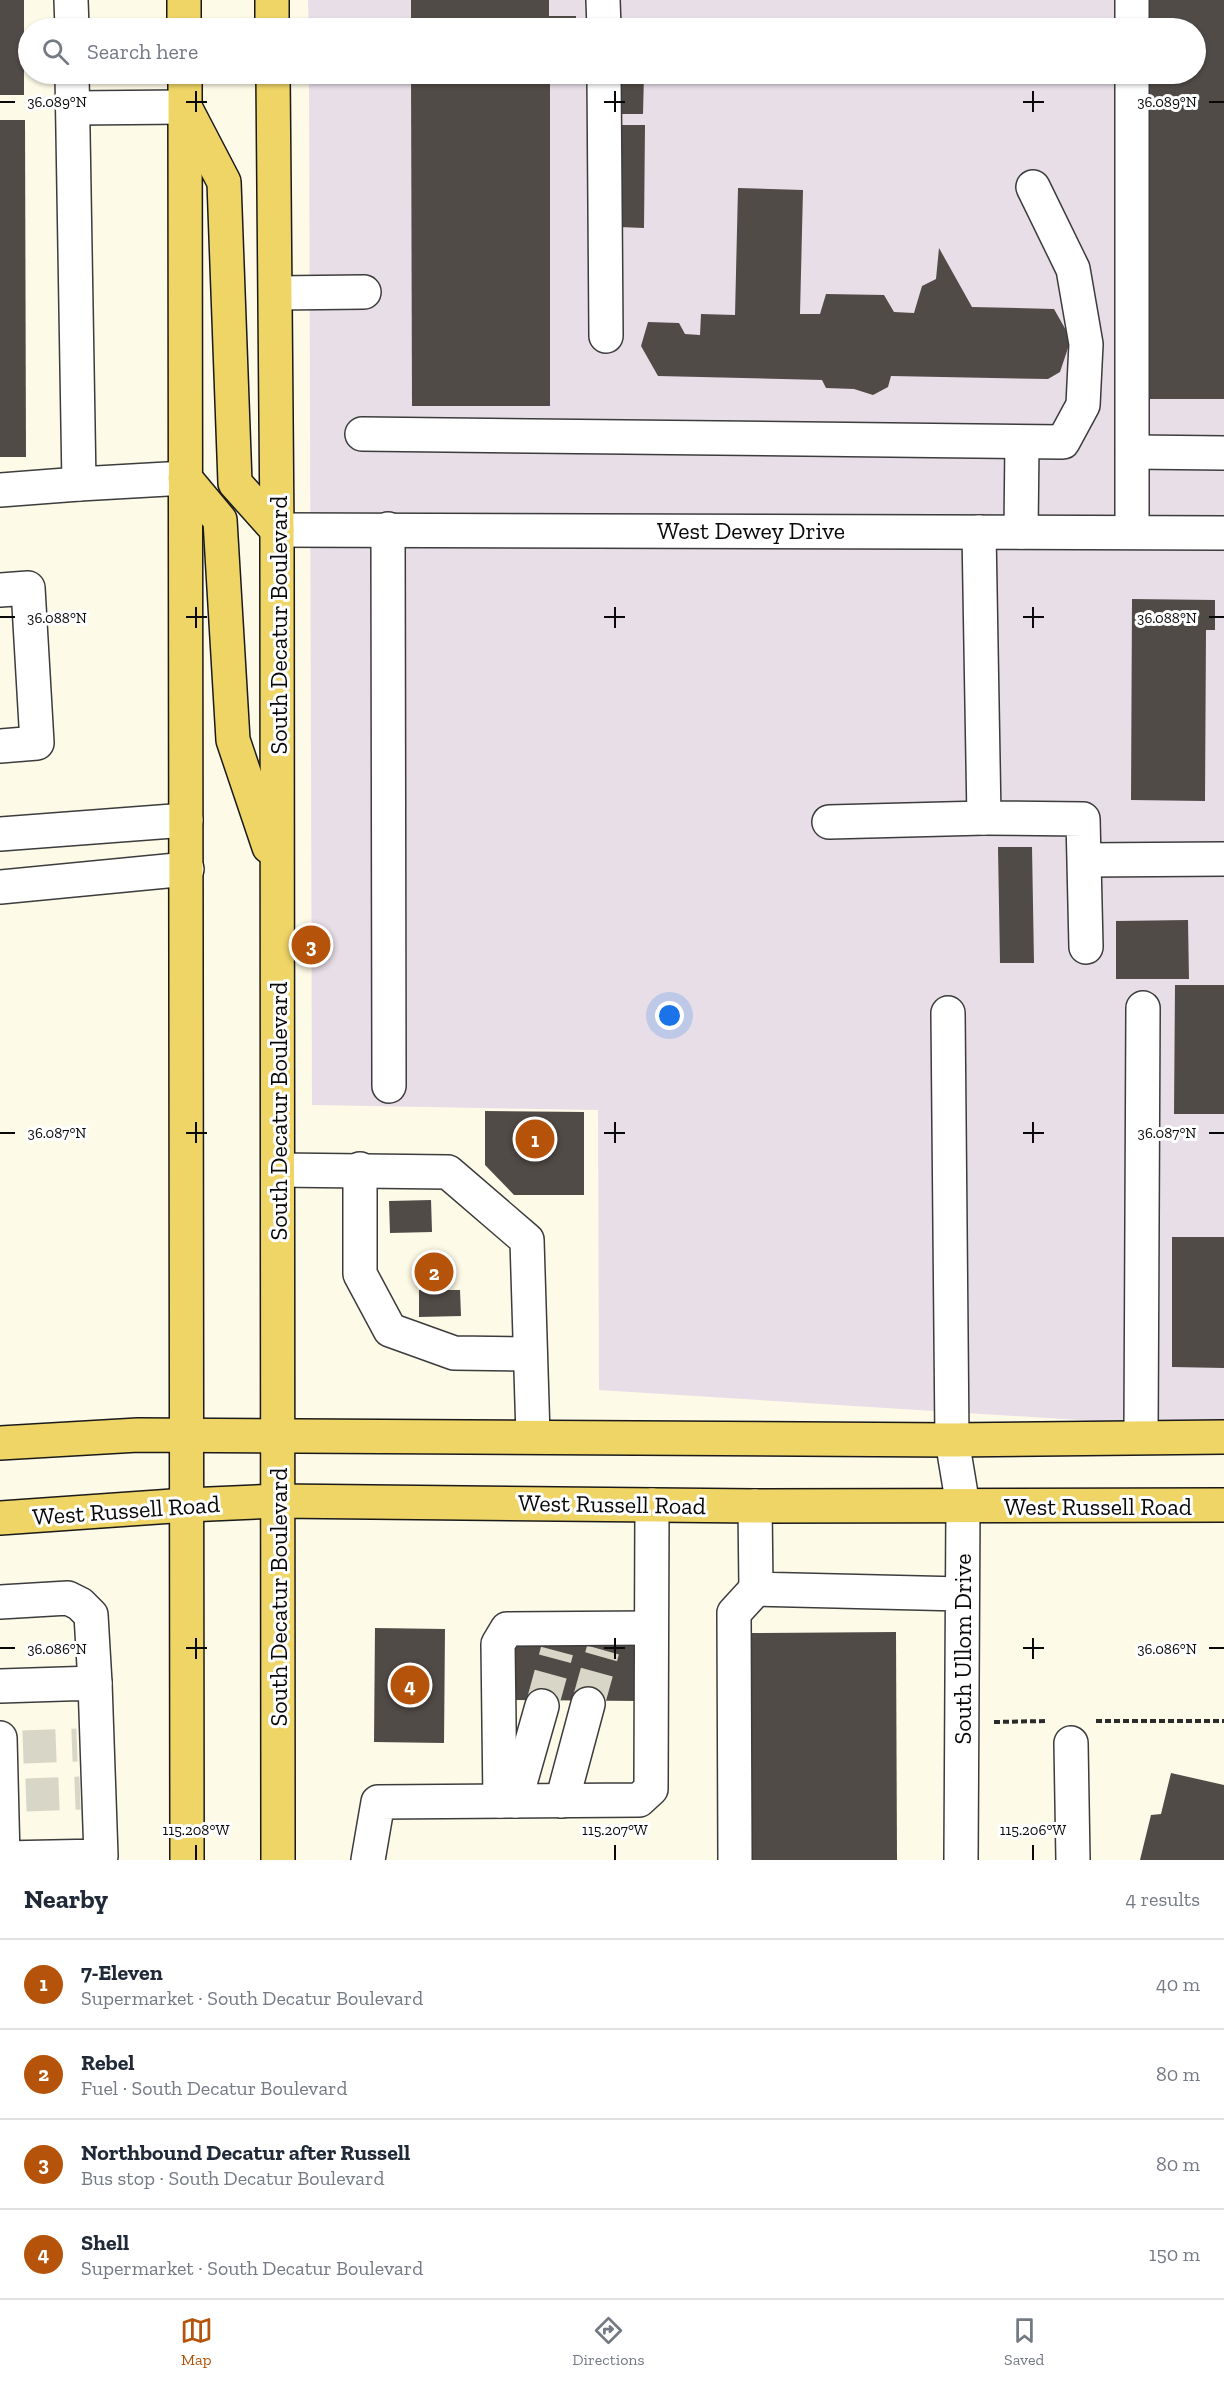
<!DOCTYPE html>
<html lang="en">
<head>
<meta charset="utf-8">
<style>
  :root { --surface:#fff; --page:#f2f2f3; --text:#1f2937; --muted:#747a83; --line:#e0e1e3; --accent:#b45309 }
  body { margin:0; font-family:"Zilla Slab",serif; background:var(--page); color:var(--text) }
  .you { position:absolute; left:670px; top:1016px; width:21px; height:21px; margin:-15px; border:4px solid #fff; border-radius:50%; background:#1a73e8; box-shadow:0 0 0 9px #1a73e833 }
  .badge { display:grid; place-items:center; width:39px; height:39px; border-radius:50%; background:var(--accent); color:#fff; font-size:20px; font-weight:700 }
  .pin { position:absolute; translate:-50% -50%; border:3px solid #fff; box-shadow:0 2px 6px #0006 }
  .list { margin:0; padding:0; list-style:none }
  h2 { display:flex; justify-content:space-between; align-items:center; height:78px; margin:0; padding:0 24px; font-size:26px }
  h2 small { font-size:20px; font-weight:400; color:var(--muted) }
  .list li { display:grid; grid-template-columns:39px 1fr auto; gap:18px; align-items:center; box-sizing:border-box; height:90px; padding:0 24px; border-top:2px solid var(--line) }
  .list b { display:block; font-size:22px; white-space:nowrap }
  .list p { margin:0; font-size:20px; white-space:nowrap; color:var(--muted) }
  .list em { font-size:20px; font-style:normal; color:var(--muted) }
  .icon { flex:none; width:33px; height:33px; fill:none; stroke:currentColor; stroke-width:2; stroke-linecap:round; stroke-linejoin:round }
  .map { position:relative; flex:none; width:1224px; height:1860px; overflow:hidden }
  .search { position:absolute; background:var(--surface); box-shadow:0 2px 4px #0004; left:18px; right:18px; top:18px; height:66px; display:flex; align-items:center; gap:15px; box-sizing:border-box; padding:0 21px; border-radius:33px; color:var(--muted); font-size:22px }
  .sheet { height:438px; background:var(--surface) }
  nav { display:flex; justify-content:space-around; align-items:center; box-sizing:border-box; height:84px; border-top:2px solid var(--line); background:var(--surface); font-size:16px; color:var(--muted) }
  nav a { display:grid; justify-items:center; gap:3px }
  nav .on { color:var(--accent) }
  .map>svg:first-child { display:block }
</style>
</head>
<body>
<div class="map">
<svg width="1224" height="1860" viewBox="0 0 1224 1860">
  <rect width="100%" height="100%" fill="#fdfae7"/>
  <polygon fill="#e8dee8" points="308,0 1224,0 1224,1429 599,1390 598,1110 312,1105 309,74 1196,74 1196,28 309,28"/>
  <g fill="#514b47">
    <rect x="0" y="0" width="24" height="95"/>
    <polygon points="411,0 549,0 549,16 576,16 576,28 411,28"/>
    <polygon points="1147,0 1224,0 1224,399 1148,399 1147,74 1196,74 1196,28 1147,28"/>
    <rect x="622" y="24" width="23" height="4"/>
    <polygon points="411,74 550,74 550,406 412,406"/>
    <polygon points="621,74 644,74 643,114 620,114"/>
    <polygon points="0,120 25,120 26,457 0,457"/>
    <polygon points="620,125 645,125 644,228 619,227"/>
    <polygon points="738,188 803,190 800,314 820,314 826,294 884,295 894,312 914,313 922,286 936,279 939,248 972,307 1054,309 1071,339 1060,372 1048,379 891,376 888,387 873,395 854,389 826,388 822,380 658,376 641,346 648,322 679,323 685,334 700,335 701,314 735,315"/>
    <polygon points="1132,599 1215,600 1215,630 1206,630 1205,801 1131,800"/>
    <polygon points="998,847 1032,847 1034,963 1000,963"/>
    <polygon points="1188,920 1189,979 1116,979 1116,921"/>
    <polygon points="1175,985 1224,985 1224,1114 1174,1114"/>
    <polygon points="485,1111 584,1112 584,1195 514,1195 485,1165"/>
    <polygon points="431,1200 432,1232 390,1233 389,1201"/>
    <polygon points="1172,1237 1224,1237 1224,1368 1172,1367"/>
    <polygon points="419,1290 460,1290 461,1316 419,1317"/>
    <polygon points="375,1628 445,1629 444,1743 374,1742"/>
    <polygon points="896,1632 897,1860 752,1860 751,1633"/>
    <polygon points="513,1644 641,1644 640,1701 513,1700"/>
    <polygon points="1171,1773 1224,1785 1224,1860 1140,1860 1151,1815 1161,1814"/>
  </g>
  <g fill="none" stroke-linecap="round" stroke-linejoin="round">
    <g stroke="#d8d6c6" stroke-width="33" stroke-dasharray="33 16" stroke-linecap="butt">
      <polyline points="588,1704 603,1650"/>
      <polyline points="542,1706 557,1651"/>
      <polyline points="23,1747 77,1745"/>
      <polyline points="26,1795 80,1793"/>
    </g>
    <defs>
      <g id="minor">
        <polyline points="71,0 72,28"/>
        <polyline points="603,0 604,28"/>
        <polyline points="1132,0 1132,28"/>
        <polyline points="72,74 79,484 185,478"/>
        <polyline points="604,74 606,336"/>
        <polyline points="1132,74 1132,532"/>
        <polyline points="73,108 185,107"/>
        <polyline points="276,293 364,292"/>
        <polyline points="362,434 1063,442 1083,405 1086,344 1073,269 1033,187"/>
        <polyline points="1133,452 1224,453"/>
        <polyline points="0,490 79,484"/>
        <polyline points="388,529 389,1086"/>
        <polyline points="277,530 1224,533"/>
        <polyline points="979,532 984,818 1083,819 1086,947"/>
        <polyline points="1021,532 1022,443"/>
        <polyline points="0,590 28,588 37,743 0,746"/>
        <polyline points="829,822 984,818"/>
        <polyline points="0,834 186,820"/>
        <polyline points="1085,860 1224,859"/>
        <polyline points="0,887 187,869"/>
        <polyline points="948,1013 952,1440 963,1506 961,1860"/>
        <polyline points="360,1169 360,1274 390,1330 454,1353 530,1354"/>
        <polyline points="278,1170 448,1172 527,1240 533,1436"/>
        <polyline points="1141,1436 1143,1008"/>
        <polyline points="755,1506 756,1589 962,1594"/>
        <polyline points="0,1602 68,1598 80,1604 91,1615 95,1683"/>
        <polyline points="0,1686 95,1683 101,1856 3,1858 0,1738"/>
        <polyline points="1071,1743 1073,1860"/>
        <polyline points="500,1801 498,1644 507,1629 651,1628"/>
        <polyline points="515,1801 542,1706"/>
        <polyline points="562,1801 588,1704"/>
        <polyline points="368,1860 378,1802 639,1800 651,1789 652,1505"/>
        <polyline points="735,1860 734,1613 756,1589"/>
      </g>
      <g id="major">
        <polyline points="184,0 184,28"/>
        <polyline points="272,0 272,28"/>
        <polyline points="185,74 187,1860"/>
        <polyline points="273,74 277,530 278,1860"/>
        <polyline points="187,111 224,182 235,483 277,530"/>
        <polyline points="185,478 220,520 233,740 269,847"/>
        <polyline points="0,1443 138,1435 952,1440 1224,1437"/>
        <polyline points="0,1518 187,1505 279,1501 755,1506 1224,1505"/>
      </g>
    </defs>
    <use href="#minor" stroke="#3c3c3c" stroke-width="36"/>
    <use href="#major" stroke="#1a1a1a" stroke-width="36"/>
    <g stroke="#2b2b2b" stroke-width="4" stroke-dasharray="6 3" stroke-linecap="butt">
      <polyline points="1096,1721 1224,1721"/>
      <polyline points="994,1722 1046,1721"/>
    </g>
    <use href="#minor" stroke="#fff" stroke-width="33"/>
    <use href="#major" stroke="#efd466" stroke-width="33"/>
  </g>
  <path fill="none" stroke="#090909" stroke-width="2" d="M196 91V112M615 91V112M1033 91V112M0 102H15M186 102H207M604 102H625M1023 102H1044M1209 102H1224M196 607V628M615 607V628M1033 607V628M0 617H15M186 617H207M604 617H625M1023 617H1044M1209 617H1224M196 1122V1143M615 1122V1143M1033 1122V1143M0 1133H15M186 1133H207M604 1133H625M1023 1133H1044M1209 1133H1224M196 1638V1659M615 1638V1659M1033 1638V1659M0 1648H15M186 1648H207M604 1648H625M1023 1648H1044M1209 1648H1224M196 1845V1860M615 1845V1860M1033 1845V1860"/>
  <g text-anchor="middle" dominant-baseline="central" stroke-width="6" stroke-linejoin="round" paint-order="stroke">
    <g font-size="24" fill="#090909" stroke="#fff">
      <text x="751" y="530">West Dewey Drive</text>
      <text transform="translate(278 625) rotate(-90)">South Decatur Boulevard</text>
      <text transform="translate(278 1111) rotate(-90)">South Decatur Boulevard</text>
      <text transform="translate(612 1504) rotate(1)">West Russell Road</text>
      <text x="1098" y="1506">West Russell Road</text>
      <text transform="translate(126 1510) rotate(-4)">West Russell Road</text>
      <text transform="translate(278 1597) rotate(-90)">South Decatur Boulevard</text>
      <text transform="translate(962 1649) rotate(-90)">South Ullom Drive</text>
    </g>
  </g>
  <g font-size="15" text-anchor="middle" fill="#090909" stroke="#fff" stroke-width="6" stroke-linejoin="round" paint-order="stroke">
    <text x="57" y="107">36.089°N</text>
    <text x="1167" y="107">36.089°N</text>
    <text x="57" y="623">36.088°N</text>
    <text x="1167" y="623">36.088°N</text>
    <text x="57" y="1138">36.087°N</text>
    <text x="1167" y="1138">36.087°N</text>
    <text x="57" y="1654">36.086°N</text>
    <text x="1167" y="1654">36.086°N</text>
    <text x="196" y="1835">115.208°W</text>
    <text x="615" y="1835">115.207°W</text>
    <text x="1033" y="1835">115.206°W</text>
  </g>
</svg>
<div class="you"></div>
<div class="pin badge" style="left:535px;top:1139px">1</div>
<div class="pin badge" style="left:434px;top:1272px">2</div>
<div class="pin badge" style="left:311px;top:945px">3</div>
<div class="pin badge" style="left:410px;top:1685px">4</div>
<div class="search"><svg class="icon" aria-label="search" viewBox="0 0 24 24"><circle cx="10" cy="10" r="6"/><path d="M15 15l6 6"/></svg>Search here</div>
</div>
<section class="sheet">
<h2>Nearby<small>4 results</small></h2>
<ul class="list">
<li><span class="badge">1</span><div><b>7-Eleven</b><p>Supermarket · South Decatur Boulevard</p></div><em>40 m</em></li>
<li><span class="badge">2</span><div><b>Rebel</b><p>Fuel · South Decatur Boulevard</p></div><em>80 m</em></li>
<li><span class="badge">3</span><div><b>Northbound Decatur after Russell</b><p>Bus stop · South Decatur Boulevard</p></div><em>80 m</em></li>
<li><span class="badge">4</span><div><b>Shell</b><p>Supermarket · South Decatur Boulevard</p></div><em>150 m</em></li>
</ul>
</section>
<nav>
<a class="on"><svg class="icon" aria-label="map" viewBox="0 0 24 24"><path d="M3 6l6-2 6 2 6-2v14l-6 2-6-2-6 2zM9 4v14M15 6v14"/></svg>Map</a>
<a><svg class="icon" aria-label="directions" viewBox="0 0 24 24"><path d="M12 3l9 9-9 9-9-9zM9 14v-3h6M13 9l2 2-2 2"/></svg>Directions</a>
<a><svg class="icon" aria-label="saved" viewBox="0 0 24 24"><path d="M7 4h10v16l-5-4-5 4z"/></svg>Saved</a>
</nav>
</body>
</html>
